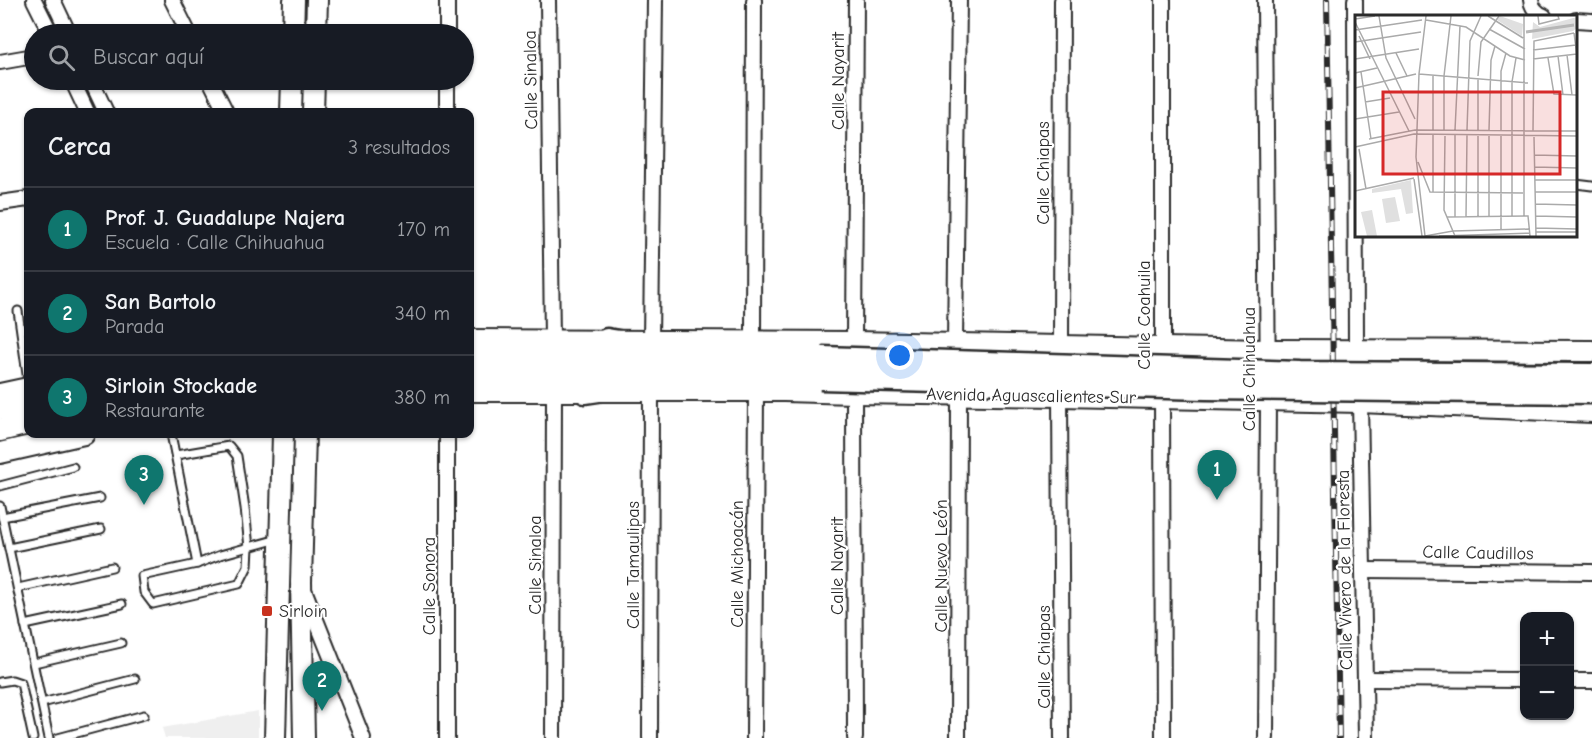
<!DOCTYPE html>
<html lang="es">
<head>
<meta charset="utf-8">
<style>
  :root { --surface:#171b24; --page:#242831; --text:#f1f3f6; --muted:#9ea1a6; --line:#363941; --accent:#0f766e }
  body { margin:0; font-family:"Comic Neue",sans-serif; background:var(--page); color:var(--text) }
  .controls { position:absolute; right:18px; bottom:18px; display:grid; overflow:hidden; border-radius:12px; box-shadow:0 2px 4px #0004 }
  .controls button { width:54px; height:54px; display:grid; place-items:center; padding:0; border:0; border-bottom:2px solid var(--line); background:var(--surface); color:var(--text); font:30px sans-serif }
  .you { position:absolute; left:900px; top:356px; width:21px; height:21px; margin:-15px; border:4px solid #fff; border-radius:50%; background:#1a73e8; box-shadow:0 0 0 9px #1a73e833 }
  .badge { display:grid; place-items:center; width:39px; height:39px; border-radius:50%; background:var(--accent); color:#fff; font-size:20px; font-weight:700 }
  .pin { position:absolute; translate:-50% -50px; filter:drop-shadow(0 2px 3px #0008) }
  .pin::after { content:''; position:absolute; top:32px; width:21px; height:18px; background:inherit; clip-path:polygon(0 0,100% 0,50% 100%) }
  .list { margin:0; padding:0; list-style:none }
  h2 { display:flex; justify-content:space-between; align-items:center; height:78px; margin:0; padding:0 24px; font-size:26px }
  h2 small { font-size:20px; font-weight:400; color:var(--muted) }
  .list li { display:grid; grid-template-columns:39px 1fr auto; gap:18px; align-items:center; box-sizing:border-box; height:84px; padding:0 24px; border-top:2px solid var(--line) }
  .list b { display:block; font-size:22px; white-space:nowrap }
  .list p { margin:0; font-size:20px; white-space:nowrap; color:var(--muted) }
  .list em { font-size:20px; font-style:normal; color:var(--muted) }
  .icon { flex:none; width:33px; height:33px; fill:none; stroke:currentColor; stroke-width:2; stroke-linecap:round; stroke-linejoin:round }
  .map { position:relative; flex:none; width:1592px; height:738px; overflow:hidden }
  .search { position:absolute; background:var(--surface); box-shadow:0 2px 4px #0004; left:24px; top:24px; width:450px; height:66px; display:flex; align-items:center; gap:15px; box-sizing:border-box; padding:0 21px; border-radius:33px; color:var(--muted); font-size:22px }
  .panel { position:absolute; background:var(--surface); box-shadow:0 2px 4px #0004; left:24px; top:108px; width:450px; height:330px; border-radius:12px }
  .map>svg:first-child { display:block }
</style>
</head>
<body>
<div class="map">
<svg width="1592" height="738" viewBox="0 0 1592 738">
  <rect width="100%" height="100%" fill="#fff"/>
  <filter id="ink" filterUnits="userSpaceOnUse"><feTurbulence type="fractalNoise" baseFrequency=".0167" numOctaves="2"/><feDisplacementMap in="SourceGraphic" scale="12" xChannelSelector="R" yChannelSelector="G"/><feConvolveMatrix kernelMatrix="1 2 1 2 8 2 1 2 1" color-interpolation-filters="sRGB"/></filter>
  <g filter="url(#ink)">
    <polygon fill="#efefef" points="258,711 258,738 165,738 162,728"/>
    <g fill="none" stroke-linecap="round" stroke-linejoin="round">
      <defs>
        <g id="lane">
          <polyline points="1576,184 1592,186"/>
          <polyline points="18,311 28,381"/>
          <polyline points="171,434 197,564"/>
          <polyline points="176,455 229,446 237,456 245,508 249,548 248,566 239,584 153,604 144,592 142,576 197,564 220,555 278,539"/>
          <polyline points="0,486 73,467"/>
          <polyline points="0,506 49,738"/>
          <polyline points="2,517 100,498"/>
          <polyline points="9,548 101,529"/>
          <polyline points="18,588 112,567"/>
          <polyline points="25,625 122,604"/>
          <polyline points="34,663 121,643"/>
          <polyline points="0,682 12,680 21,683 33,738"/>
          <polyline points="42,703 135,679"/>
          <polyline points="58,738 144,715"/>
        </g>
        <g id="street">
          <polyline points="34,0 51,34"/>
          <polyline points="53,0 69,34"/>
          <polyline points="172,0 189,34"/>
          <polyline points="548,0 552,340"/>
          <polyline points="1265,0 1268,400 1266,738"/>
          <polyline points="1355,0 1356,350"/>
          <path d="M1531 0C1532 8 1537 13 1544 16"/>
          <polyline points="1576,20 1592,21"/>
          <polyline points="447,34 447,0"/>
          <polyline points="0,62 34,56"/>
          <polyline points="72,80 87,112"/>
          <polyline points="91,80 106,112"/>
          <polyline points="210,80 226,112"/>
          <polyline points="447,112 447,80"/>
          <polyline points="0,203 28,199"/>
          <polyline points="651,341 655,0"/>
          <polyline points="753,341 754,0"/>
          <polyline points="854,342 856,0"/>
          <polyline points="955,344 959,0"/>
          <polyline points="1061,345 1062,0"/>
          <polyline points="1163,355 1163,0"/>
          <polyline points="1162,389 1163,738"/>
          <polyline points="854,393 855,738"/>
          <polyline points="1060,396 1062,738"/>
          <polyline points="1360,402 1366,738"/>
          <polyline points="1363,570 1592,572"/>
          <polyline points="305,592 363,738"/>
          <polyline points="1365,679 1524,680"/>
          <polyline points="1570,681 1592,681"/>
          <polyline points="447,738 447,434"/>
          <polyline points="553,738 554,392"/>
          <polyline points="650,738 651,391"/>
          <polyline points="754,738 756,391"/>
          <polyline points="958,738 959,394"/>
        </g>
        <g id="secondary">
          <polyline points="293,34 294,0"/>
          <polyline points="316,34 317,0"/>
          <polyline points="291,112 292,80"/>
          <polyline points="313,112 314,80"/>
          <polyline points="470,340 854,342 1267,350 1592,351"/>
          <polyline points="470,391 784,391 854,393 1060,396 1360,402 1592,412"/>
          <polyline points="0,394 28,388"/>
          <polyline points="0,453 84,434"/>
          <polyline points="275,738 283,434"/>
          <polyline points="304,738 301,582 305,434"/>
        </g>
        <g id="primary">
          <polyline points="607,340 645,347"/>
          <polyline points="470,357 822,358"/>
          <polyline points="470,374 679,374 820,378"/>
          <polyline points="585,392 625,386"/>
          <polyline points="0,408 28,403"/>
          <polyline points="0,430 28,423"/>
        </g>
      </defs>
      <use href="#lane" stroke="#2b2b2b" stroke-width="11"/>
      <use href="#street" stroke="#2b2b2b" stroke-width="18"/>
      <use href="#secondary" stroke="#2b2b2b" stroke-width="24"/>
      <use href="#primary" stroke="#2b2b2b" stroke-width="27"/>
      <use href="#lane" stroke="#fff" stroke-width="7"/>
      <use href="#street" stroke="#fff" stroke-width="14"/>
      <use href="#secondary" stroke="#fff" stroke-width="20"/>
      <use href="#primary" stroke="#fff" stroke-width="22"/>
      <defs>
        <polyline id="rail" points="1327,0 1339,738"/>
      </defs>
      <use href="#rail" stroke="#2b2b2b" stroke-width="6"/>
      <use href="#rail" stroke="#fff" stroke-width="4" stroke-dasharray="11" stroke-linecap="butt"/>
      <defs>
        <g id="primary-bridge">
          <polyline points="822,358 1300,373 1592,375"/>
          <polyline points="820,378 1206,388 1592,392"/>
        </g>
      </defs>
      <use href="#primary-bridge" stroke="#2b2b2b" stroke-width="27" stroke-linecap="butt"/>
      <use href="#primary-bridge" stroke="#fff" stroke-width="22"/>
    </g>
  </g>
  <rect fill="#c8321e" stroke="#fff" stroke-width="2" x="261" y="605" width="12" height="12" rx="3"/>
  <g text-anchor="middle" dominant-baseline="central" stroke-width="4.5" stroke-linejoin="round" paint-order="stroke">
    <g font-size="18" fill="#2b2b2b" stroke="#fff">
      <text transform="translate(531 80) rotate(-91)">Calle Sinaloa</text>
      <text transform="translate(838 81) rotate(-90)">Calle Nayarit</text>
      <text transform="translate(1043 173) rotate(-90)">Calle Chiapas</text>
      <text transform="translate(1144 315) rotate(-90)">Calle Coahuila</text>
      <text transform="translate(1249 369) rotate(-90)">Calle Chihuahua</text>
      <text transform="translate(1031 396) rotate(1)">Avenida Aguascalientes Sur</text>
      <text transform="translate(1478 553) rotate(1)">Calle Caudillos</text>
      <text transform="translate(737 564) rotate(-90)">Calle Michoacán</text>
      <text transform="translate(535 565) rotate(-90)">Calle Sinaloa</text>
      <text transform="translate(633 565) rotate(-90)">Calle Tamaulipas</text>
      <text transform="translate(837 566) rotate(-90)">Calle Nayarit</text>
      <text transform="translate(941 566) rotate(-90)">Calle Nuevo León</text>
      <text transform="translate(1345 570) rotate(-91)">Calle Vivero de la Floresta</text>
      <text transform="translate(429 586) rotate(-90)">Calle Sonora</text>
      <text transform="translate(1044 657) rotate(-90)">Calle Chiapas</text>
    </g>
    <g font-size="18" fill="#2b2b2b" stroke="#fff" text-anchor="start">
      <text x="279" y="611">Sirloin</text>
    </g>
  </g>
  <g transform="translate(1355 15)">
    <rect width="222" height="222" fill="#fff"/>
    <path d="M222 2V13L218 16 177 24 178 7 185 12ZM56 165 58 198 51 199 46 174 17 178V174Z" fill="#e0e0e0"/>
    <path d="M145 1 168 9 167 21 142 5ZM17 195 22 221H12L6 197Z" fill="#e0e0e0"/>
    <path d="M40 182 45 206 31 208 27 184Z" fill="#e0e0e0"/>
    <path fill="none" stroke="#b6b6b6" stroke-width="3" d="M171 17 219 10"/>
    <path fill="none" stroke="#aaa" stroke-width="1.5" d="M24 1 31 43 60 104M133 1 168 23M183 1 184 9 204 4 203 1M0 4 20 1M71 5 111 12 155 41 170 45M0 7 54 116M134 14 170 34M0 15 67 5M219 18 222 41M4 21 15 44M0 27 66 17M178 35 221 30M41 38 52 61M212 40 217 80M203 41 208 80M193 43 199 79 222 80M0 44 64 34M178 44 222 39M6 57 16 124M0 58 22 53M64 59 173 68M123 61 126 27 144 1M0 73 61 59M10 87 35 83M0 104 44 97M78 115V60M89 115V61L96 1M100 115 105 11M112 115 115 26 126 1M123 115V64M134 115 136 45 140 31M146 115V56L151 38M178 116 179 26 219 18M90 121 89 195 100 221M123 121V202M146 121V215M179 122 181 221M14 124 60 115 222 116M0 132 59 119 222 121M4 134 11 174M179 140 222 141M63 147 75 177 168 178M179 152 222 153M59 164 67 221M180 165H222M0 176 59 163M78 177V120M180 177H222M180 189 222 190M134 201V121M157 201V67L161 43M169 201V1M181 201 222 202M92 202 173 201 175 221M100 202V120M111 202 112 120M181 213 222 214M181 217H222M70 221 98 216 175 214M70 221 61 142 64 59 71 1M84 221 175 218"/>
    <path fill="#d62828" fill-opacity="0.15" stroke="#d62828" stroke-width="3" d="M28 77H205V159H28Z"/>
    <rect width="222" height="222" fill="none" stroke="#2b2b2b" stroke-width="3"/>
  </g>
</svg>
<div class="controls">
<button>+</button>
<button>−</button>
</div>
<div class="you"></div>
<div class="pin badge" style="left:1217px;top:500px">1</div>
<div class="pin badge" style="left:322px;top:711px">2</div>
<div class="pin badge" style="left:144px;top:505px">3</div>
<div class="search"><svg class="icon" aria-label="search" viewBox="0 0 24 24"><circle cx="10" cy="10" r="6"/><path d="M15 15l6 6"/></svg>Buscar aquí</div>
<section class="panel">
<h2>Cerca<small>3 resultados</small></h2>
<ul class="list">
<li><span class="badge">1</span><div><b>Prof. J. Guadalupe Najera</b><p>Escuela · Calle Chihuahua</p></div><em>170 m</em></li>
<li><span class="badge">2</span><div><b>San Bartolo</b><p>Parada</p></div><em>340 m</em></li>
<li><span class="badge">3</span><div><b>Sirloin Stockade</b><p>Restaurante</p></div><em>380 m</em></li>
</ul>
</section>
</div>
</body>
</html>
